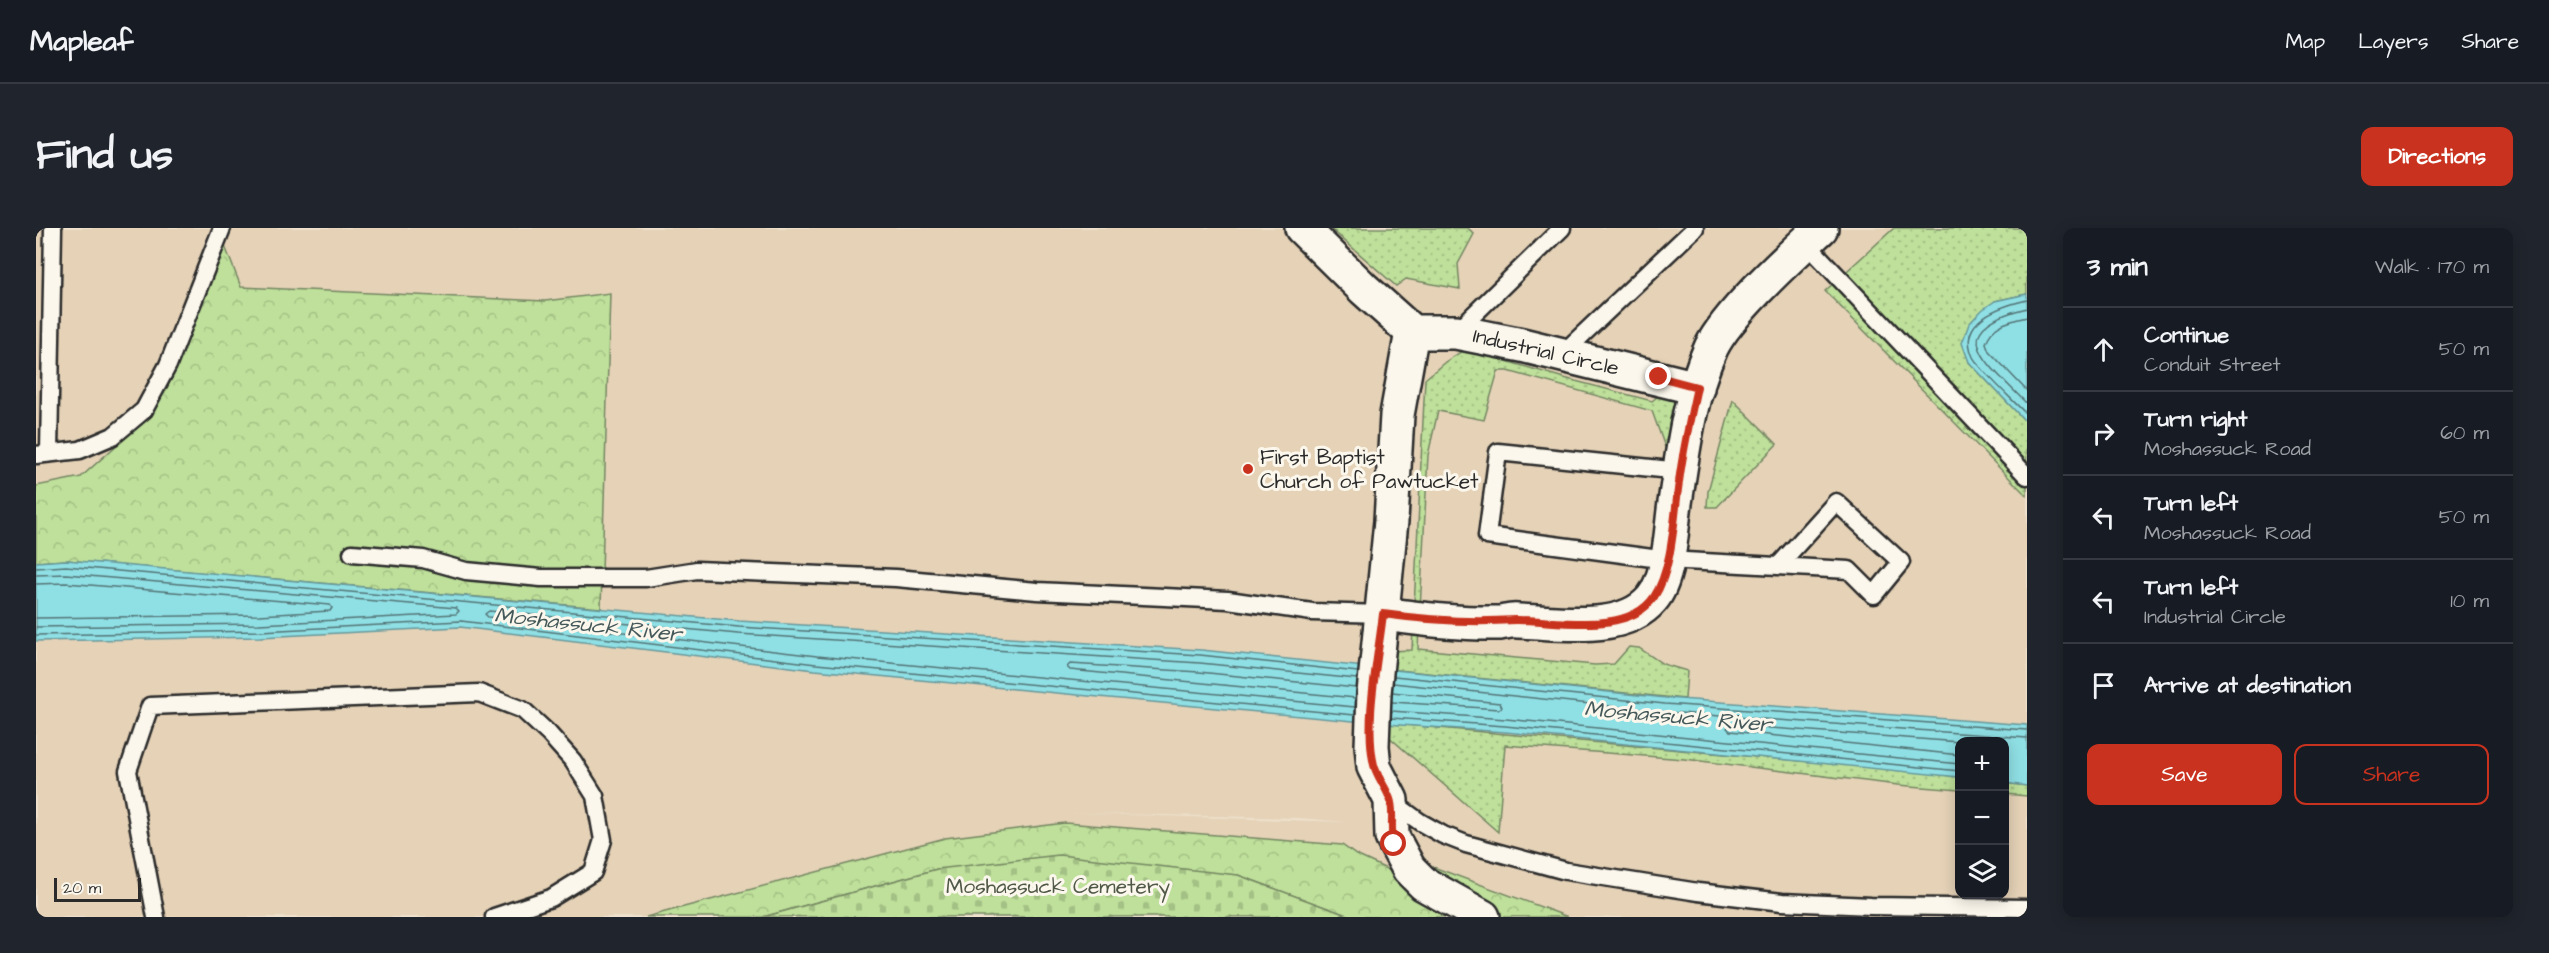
<!DOCTYPE html>
<html lang="en">
<head>
<meta charset="utf-8">
<style>
  :root { --surface:#171b24; --page:#20242c; --text:#f1f3f6; --muted:#9ea1a6; --line:#363941; --accent:#c8321e }
  body { margin:0; font-family:"Architects Daughter",sans-serif; background:var(--page); color:var(--text) }
  .controls { position:absolute; right:18px; bottom:18px; display:grid; overflow:hidden; border-radius:12px; box-shadow:0 3px 15px #0003 }
  .controls button { width:54px; height:54px; display:grid; place-items:center; padding:0; border:0; border-bottom:2px solid var(--line); background:var(--surface); color:var(--text); font:30px sans-serif }
  .scale { position:absolute; left:18px; bottom:15px; width:87px; box-sizing:border-box; padding-left:6px; border:3px solid #2b2b2b; border-top:0; font-size:16px; line-height:21px; white-space:nowrap; color:#2b2b2b; -webkit-text-stroke:4px #fbf7ec; paint-order:stroke }
  .stop { position:absolute; width:18px; height:18px; margin:-14px; border:4px solid #c8321e; border-radius:50%; background:#fff }
  .stop.end { background:#c8321e; border-color:#fff; box-shadow:0 2px 6px #0008 }
  .list { margin:0; padding:0; list-style:none }
  h2 { display:flex; justify-content:space-between; align-items:center; height:78px; margin:0; padding:0 24px; font-size:26px }
  h2 small { font-size:20px; font-weight:400; color:var(--muted) }
  .list li { display:grid; grid-template-columns:39px 1fr auto; gap:18px; align-items:center; box-sizing:border-box; height:84px; padding:0 24px; border-top:2px solid var(--line) }
  .list b { display:block; font-size:22px; white-space:nowrap }
  .list p { margin:0; font-size:20px; white-space:nowrap; color:var(--muted) }
  .list em { font-size:20px; font-style:normal; color:var(--muted) }
  .actions { display:flex; gap:12px; padding:18px 24px }
  .actions a { flex:1; padding:14px 0; border:2px solid var(--accent); border-radius:12px; text-align:center; font-size:21px; color:var(--accent) }
  .actions .main { background:var(--accent); color:#fff }
  .icon { flex:none; width:33px; height:33px; fill:none; stroke:currentColor; stroke-width:2; stroke-linecap:round; stroke-linejoin:round }
  .map { position:relative; flex:none; width:1991px; height:689px; overflow:hidden; border-radius:12px }
  header { display:flex; align-items:center; gap:36px; box-sizing:border-box; height:84px; padding:0 30px; background:var(--surface); border-bottom:2px solid var(--line) }
  header strong { font-size:28px }
  nav { display:flex; gap:33px; margin-inline-start:auto; font-size:21px }
  .intro { display:flex; align-items:center; justify-content:space-between; box-sizing:border-box; height:144px; padding:0 36px }
  h1 { margin:0; font-size:42px }
  .button { padding:15px 27px; border-radius:12px; background:var(--accent); color:#fff; font-size:21px; font-weight:700 }
  main { display:flex; gap:36px; padding:0 36px }
  aside { flex:1; background:var(--surface); border-radius:12px; box-shadow:0 3px 15px #0003 }
  .map>svg:first-child { display:block }
</style>
</head>
<body>
<header>
<strong>Mapleaf</strong>
<nav><a>Map</a><a>Layers</a><a>Share</a></nav>
</header>
<div class="intro"><h1>Find us</h1><a class="button">Directions</a></div>
<main>
<div class="map">
<svg width="1991" height="689" viewBox="0 0 1991 689">
  <defs>
    <pattern id="green-dots" width="8" height="8" patternUnits="userSpaceOnUse" patternTransform="scale(1.5)"><rect width="8" height="8" fill="#bee09a"/><path d="M2 2h.1M6 6h.1" fill="none" stroke="#a3c085" stroke-width="1.8" stroke-linecap="round"/></pattern>
    <pattern id="forest-crowns" width="20" height="18" patternUnits="userSpaceOnUse" patternTransform="scale(1.5)"><rect width="20" height="18" fill="#bee09a"/><path d="M2 6a3 3 0 1 1 6 0M12 15a3 3 0 1 1 6 0" fill="none" stroke="#a3c085"/></pattern>
    <pattern id="cemetery-stones" width="16" height="16" patternUnits="userSpaceOnUse" patternTransform="scale(1.5)"><rect width="16" height="16" fill="#bee09a"/><path d="M2 7V4a2 2 0 0 1 4 0v3zM10 15v-3a2 2 0 0 1 4 0v3z" fill="#a3c085"/></pattern>
  </defs>
  <rect width="100%" height="100%" fill="#eee1cd"/>
  <filter id="ink" filterUnits="userSpaceOnUse"><feTurbulence type="fractalNoise" baseFrequency=".0167" numOctaves="2"/><feDisplacementMap in="SourceGraphic" scale="12" xChannelSelector="R" yChannelSelector="G"/><feConvolveMatrix kernelMatrix="1 2 1 2 8 2 1 2 1" color-interpolation-filters="sRGB"/></filter>
  <g filter="url(#ink)">
    <path fill="#e5d2b7" fill-rule="evenodd" d="M0 0H1991V66L1959 73 1933 134 1991 195V497L1630 470 1923 552 1924 666H1968L1969 556 1991 559V689H1432L1320 627 1306 617 909 610 610 689H0ZM1031 585 1263 590 1309 594Z"/>
    <g fill="url(#green-dots)" stroke="#748662" stroke-width="1.5">
      <polygon points="1294,0 1432,0 1438,6 1422,36 1424,61 1370,51 1360,58"/>
      <polygon points="1858,0 1991,0 1991,66 1959,73 1933,134 1991,195 1991,268 1789,63"/>
      <polygon points="1429,121 1528,150 1616,173 1653,142 1630,222 1616,183 1472,143 1462,143 1448,192 1402,183 1392,227 1382,421 1559,437 1578,436 1593,419 1603,420 1627,436 1651,443 1649,471 1352,441 1354,423 1376,422 1389,151 1409,134"/>
      <polygon points="1697,172 1741,216 1681,279 1671,279 1672,263"/>
      <polygon points="1336,494 1865,542 1923,549 1923,562 1862,557 1648,531 1469,517 1462,604"/>
      <polygon points="1968,555 1991,558 1991,568 1969,566"/>
    </g>
    <g fill="url(#forest-crowns)" stroke="#748662" stroke-width="1.5">
      <polygon points="185,8 205,59 509,73 574,65 565,380 93,338 30,332 0,334 0,258 45,249 112,189"/>
      <polygon points="1029,595 1306,617 1320,627 1405,666 1365,627 1532,689 1316,689 1202,647 901,641 727,689 610,689 909,610"/>
    </g>
    <polygon fill="url(#cemetery-stones)" stroke="#748662" stroke-width="1.5" points="1023,627 1202,647 1316,689 727,689 901,641"/>
    <g fill="#8fe0e5" stroke="#67989b" stroke-width="1.5">
      <polygon points="1991,66 1991,195 1933,134 1926,115 1933,96 1946,82 1959,73"/>
      <polygon points="30,332 703,393 1165,422 1630,470 1991,497 1991,558 1969,555 1968,514 1924,514 1923,549 1469,504 1349,496 779,442 424,399 224,409 0,413 0,334"/>
    </g>
    <g fill="none" stroke-linecap="round" stroke-linejoin="round">
      <g stroke="#537375" stroke-width="1.5">
        <path d="M1991 72C1965 78 1920 92 1937 129 1944 142 1979 174 1991 187"/>
        <path d="M1991 80C1903 101 1953 136 1991 176"/>
        <path d="M1991 89C1974 93 1956 96 1950 115L1953 123 1991 163"/>
        <polyline points="0,340 30,338 93,344 703,399 1164,427 1322,444"/>
        <polyline points="0,347 30,346 420,380 423,383 420,386 223,396 0,399"/>
        <polyline points="0,356 30,355 294,377 296,380 294,383 223,387 0,390"/>
        <polyline points="0,407 224,403 425,393 780,436 1319,487"/>
        <polyline points="1358,448 1629,476 1991,502"/>
        <polyline points="1357,455 1629,484 1991,510"/>
        <polyline points="1320,470 1034,442 1031,439 1034,436 1163,444 1320,460"/>
        <polyline points="1356,474 1463,481 1466,479 1464,475 1356,464"/>
        <polyline points="1319,479 781,428 452,389 449,386 453,383 702,406 1164,435 1321,451"/>
        <polyline points="1355,483 1470,491 1924,536"/>
        <polyline points="1355,490 1469,498 1924,543"/>
        <polyline points="1924,514 1694,497 1691,500 1694,503 1924,527"/>
      </g>
      <defs>
        <g id="service">
          <polyline points="1770,15 1991,248"/>
          <polyline points="1420,104 1526,0"/>
          <polyline points="1525,127 1659,0"/>
          <polyline points="13,225 17,0"/>
          <polyline points="0,227 44,222 77,208 108,182 132,137 186,0"/>
          <polyline points="1644,243 1462,224 1451,308 1631,332 1813,342 1838,367 1865,334 1800,274 1742,338"/>
          <polyline points="316,325 387,331 430,343 505,350 610,350 661,342 860,350 1001,363 1192,372 1276,384 1347,386"/>
          <polyline points="1355,573 1384,594 1407,607 1430,616 1530,643 1662,664 1746,674 1835,678 1991,680"/>
          <polyline points="120,689 92,543 114,478 443,465 487,482 513,506 537,533 559,568 567,612 557,644 515,670 458,689"/>
        </g>
        <g id="minor">
          <polyline points="1266,0 1328,61 1376,104 1420,104 1486,117 1661,160"/>
          <polyline points="1376,104 1361,187 1355,293 1338,465 1336,518 1338,539 1355,572 1356,609 1373,641 1388,656 1447,689"/>
          <path d="M1347 386C1383 391 1427 396 1464 395 1470 394 1476 392 1482 393 1522 394 1587 406 1616 371 1634 350 1635 301 1639 275 1647 223 1653 168 1675 120 1692 85 1755 28 1785 0"/>
        </g>
      </defs>
      <use href="#service" stroke="#2b2b2b" stroke-width="21"/>
      <use href="#minor" stroke="#2b2b2b" stroke-width="38"/>
      <use href="#service" stroke="#fbf7ec" stroke-width="16"/>
      <use href="#minor" stroke="#fbf7ec" stroke-width="33"/>
    </g>
  </g>
  <g fill="none" stroke-linecap="round" stroke-linejoin="round" filter="url(#ink)">
    <path stroke="#c8321e" stroke-width="8" d="M1358 616C1353 601 1359 584 1354 571 1350 559 1341 549 1338 537 1328 495 1342 430 1347 386 1390 392 1434 395 1479 392 1518 391 1591 409 1618 369 1637 341 1638 287 1643 254 1647 222 1654 191 1661 159L1623 149"/>
  </g>
  <circle fill="#c8321e" stroke="#fbf7ec" stroke-width="2" cx="1212" cy="241" r="6"/>
  <g text-anchor="middle" dominant-baseline="central" stroke-width="6" stroke-linejoin="round" paint-order="stroke">
    <g font-size="21" fill="#2b2b2b" stroke="#fbf7ec">
      <text transform="translate(1510 124) rotate(13)">Industrial Circle</text>
    </g>
    <g font-size="21" fill="#2b2b2b" stroke="#fbf7ec" text-anchor="start">
      <text x="1224" y="229">First Baptist<tspan x="1224" dy="24">Church of Pawtucket</tspan></text>
    </g>
    <g font-size="21" fill="#505847" stroke="#fbf7ec">
      <text x="1022" y="658">Moshassuck Cemetery</text>
    </g>
    <g font-size="22" font-style="italic" fill="#44585a" stroke="#fbf7ec">
      <text transform="translate(552 397) rotate(6)">Moshassuck River</text>
      <text transform="translate(1642 489) rotate(5)">Moshassuck River</text>
    </g>
  </g>
</svg>
<div class="controls">
<button>+</button>
<button>−</button>
<button><svg class="icon" aria-label="layers" viewBox="0 0 24 24"><path d="M12 4l9 5-9 5-9-5zM3 14l9 5 9-5"/></svg></button>
</div>
<div class="scale">20 m</div>
<div class="stop" style="left:1358px;top:616px"></div>
<div class="stop end" style="left:1623px;top:149px"></div>
</div>
<aside>
<h2>3 min<small>Walk · 170 m</small></h2>
<ul class="list">
<li><svg class="icon" aria-label="ahead" viewBox="0 0 24 24"><path d="M12 20V5M6 11l6-6 6 6"/></svg><div><b>Continue</b><p>Conduit Street</p></div><em>50 m</em></li>
<li><svg class="icon" aria-label="right" viewBox="0 0 24 24"><path d="M7 20v-9h11M14 6l5 5-5 5"/></svg><div><b>Turn right</b><p>Moshassuck Road</p></div><em>60 m</em></li>
<li><svg class="icon" aria-label="left" viewBox="0 0 24 24"><path d="M17 20v-9H6M10 6l-5 5 5 5"/></svg><div><b>Turn left</b><p>Moshassuck Road</p></div><em>50 m</em></li>
<li><svg class="icon" aria-label="left" viewBox="0 0 24 24"><path d="M17 20v-9H6M10 6l-5 5 5 5"/></svg><div><b>Turn left</b><p>Industrial Circle</p></div><em>10 m</em></li>
<li><svg class="icon" aria-label="arrive" viewBox="0 0 24 24"><path d="M6 21V4h12l-3 4 3 4H6"/></svg><div><b>Arrive at destination</b></div></li>
</ul>
<div class="actions"><a class="main">Save</a><a>Share</a></div>
</aside>
</main>
</body>
</html>
